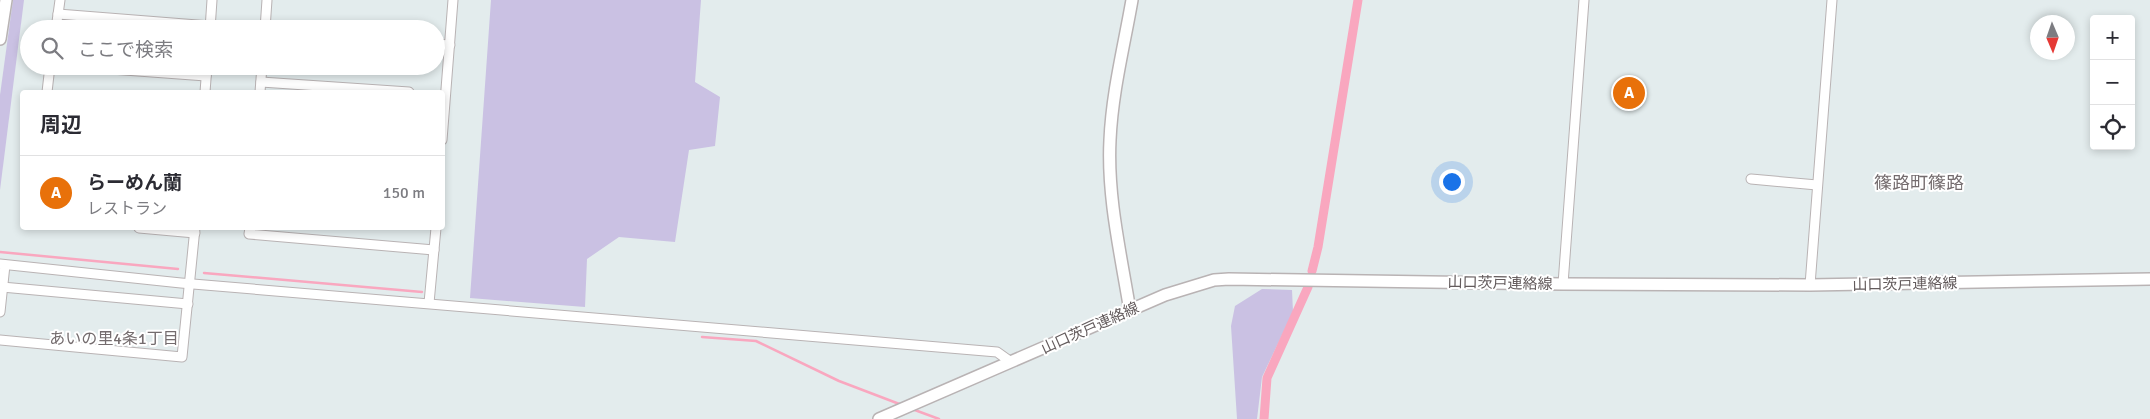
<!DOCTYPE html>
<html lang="ja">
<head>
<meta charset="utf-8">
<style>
  :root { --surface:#fff; --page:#f7f7f7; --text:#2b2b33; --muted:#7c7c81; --line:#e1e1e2; --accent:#317b50 }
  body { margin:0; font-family:Signika,"Noto Sans JP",sans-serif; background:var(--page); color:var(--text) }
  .controls { position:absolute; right:15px; top:15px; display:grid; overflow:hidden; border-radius:5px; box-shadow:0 2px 8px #0003 }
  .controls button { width:45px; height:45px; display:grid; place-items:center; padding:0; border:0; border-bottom:1px solid var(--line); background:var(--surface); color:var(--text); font:25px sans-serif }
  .compass { position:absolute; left:2030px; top:15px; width:45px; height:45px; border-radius:50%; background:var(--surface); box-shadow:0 2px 8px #0003; rotate:178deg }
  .you { position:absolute; left:1451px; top:181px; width:18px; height:18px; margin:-12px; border:4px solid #fff; border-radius:50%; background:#1a73e8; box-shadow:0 0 0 8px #1a73e833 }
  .badge { display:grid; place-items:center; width:32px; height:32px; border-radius:50%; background:var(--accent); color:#fff; font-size:16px; font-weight:700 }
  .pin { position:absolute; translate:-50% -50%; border:2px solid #fff; box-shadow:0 1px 5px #0006 }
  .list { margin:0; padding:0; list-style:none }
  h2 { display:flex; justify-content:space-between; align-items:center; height:65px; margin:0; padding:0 20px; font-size:21px }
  h2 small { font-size:16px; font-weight:400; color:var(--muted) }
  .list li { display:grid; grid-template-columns:32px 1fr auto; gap:15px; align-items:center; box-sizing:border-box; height:75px; padding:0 20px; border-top:1px solid var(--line) }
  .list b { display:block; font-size:19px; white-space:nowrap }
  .list p { margin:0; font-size:16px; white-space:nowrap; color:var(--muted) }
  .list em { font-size:16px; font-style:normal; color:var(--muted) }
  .icon { flex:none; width:28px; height:28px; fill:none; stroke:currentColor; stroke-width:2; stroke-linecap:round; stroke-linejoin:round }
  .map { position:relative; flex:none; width:2150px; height:419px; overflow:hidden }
  .search { position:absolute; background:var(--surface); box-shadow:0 2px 8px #0003; left:20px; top:20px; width:425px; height:55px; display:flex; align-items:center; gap:12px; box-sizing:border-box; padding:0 18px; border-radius:28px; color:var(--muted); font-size:19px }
  .panel { position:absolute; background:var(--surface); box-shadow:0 2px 8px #0003; left:20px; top:90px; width:425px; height:140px; border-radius:5px }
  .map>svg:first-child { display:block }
</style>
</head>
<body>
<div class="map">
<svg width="2150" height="419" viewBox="0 0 2150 419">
  <rect width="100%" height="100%" fill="#e3eced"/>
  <g fill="#cac1e3">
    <polygon points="13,0 24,0 0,190 0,95"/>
    <polygon points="491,0 701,0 695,82 720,97 715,146 689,150 675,242 619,237 587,259 585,307 470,298"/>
    <polygon points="1262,289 1292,290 1293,312 1262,377 1257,419 1237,419 1231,326 1235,306"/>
  </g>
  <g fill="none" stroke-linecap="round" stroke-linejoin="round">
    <g stroke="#f9a7bf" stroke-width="2.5">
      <polyline points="0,252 178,269"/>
      <polyline points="204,273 422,292"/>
      <polyline points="702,337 756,341 839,381 902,405"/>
      <polyline points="912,409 939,419"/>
    </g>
    <g stroke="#f9a7bf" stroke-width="9">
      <polyline points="1312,271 1318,247 1358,0"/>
      <polyline points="1264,419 1267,378 1308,287"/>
    </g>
    <defs>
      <g id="minor">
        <polyline points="58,14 210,26"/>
        <polyline points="56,29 60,0"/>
        <polyline points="210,29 212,0"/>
        <polyline points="265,29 267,0"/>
        <polyline points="436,44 450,45"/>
        <polyline points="70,66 206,76"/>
        <polyline points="261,82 409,92"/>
        <polyline points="47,92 50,66"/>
        <polyline points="205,92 207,66"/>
        <polyline points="260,92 262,66"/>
        <polyline points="442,140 453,0"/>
        <polyline points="1751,179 1817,185"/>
        <polyline points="139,228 195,233"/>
        <polyline points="250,228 249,234 434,250"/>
        <polyline points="0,264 181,283 997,352 1011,362"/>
        <polyline points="1563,284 1584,0"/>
        <polyline points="1810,285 1832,0"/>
        <polyline points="2,287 188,304"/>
        <polyline points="429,303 436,228"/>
        <polyline points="0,312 5,265"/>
        <polyline points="0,340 182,357 195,228"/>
      </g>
      <g id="tertiary">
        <polyline points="0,39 6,0"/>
        <path d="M1130 311C1121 255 1107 197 1110 140 1112 93 1124 46 1132 0"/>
        <polyline points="879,419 1165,295 1214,280 1229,279 1563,284 1810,285 2150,279"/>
      </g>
    </defs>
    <use href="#minor" stroke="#b9b3b4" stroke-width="11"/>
    <use href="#tertiary" stroke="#b9b3b4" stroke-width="14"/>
    <use href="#minor" stroke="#fff" stroke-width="9"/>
    <use href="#tertiary" stroke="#fff" stroke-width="11"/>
  </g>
  <g text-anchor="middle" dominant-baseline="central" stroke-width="4" stroke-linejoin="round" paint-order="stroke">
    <g font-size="15" fill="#635b5c" stroke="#fff">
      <text transform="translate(1500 283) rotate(1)">山口茨戸連絡線</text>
      <text transform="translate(1905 284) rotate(-1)">山口茨戸連絡線</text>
      <text transform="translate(1090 328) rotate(-24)">山口茨戸連絡線</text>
    </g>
    <g font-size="16" fill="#746c6e" stroke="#fff">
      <text x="114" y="339">あいの里4条1丁目</text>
    </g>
    <g font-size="18" fill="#746c6e" stroke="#fff">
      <text x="1919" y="183">篠路町篠路</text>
    </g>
  </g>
</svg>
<div class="controls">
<button>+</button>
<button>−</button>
<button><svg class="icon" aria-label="locate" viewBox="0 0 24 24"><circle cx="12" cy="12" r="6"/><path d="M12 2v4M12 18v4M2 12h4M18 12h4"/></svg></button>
</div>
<svg class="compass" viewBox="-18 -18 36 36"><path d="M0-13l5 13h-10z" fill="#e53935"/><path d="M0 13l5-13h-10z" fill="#7c7c81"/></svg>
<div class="you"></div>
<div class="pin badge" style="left:1629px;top:93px;background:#e8710a">A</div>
<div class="search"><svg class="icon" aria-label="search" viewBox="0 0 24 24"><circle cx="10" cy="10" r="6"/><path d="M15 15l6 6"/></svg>ここで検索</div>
<section class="panel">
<h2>周辺<small></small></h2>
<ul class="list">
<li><span class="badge" style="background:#e8710a">A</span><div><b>らーめん蘭</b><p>レストラン</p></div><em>150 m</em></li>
</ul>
</section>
</div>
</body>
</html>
